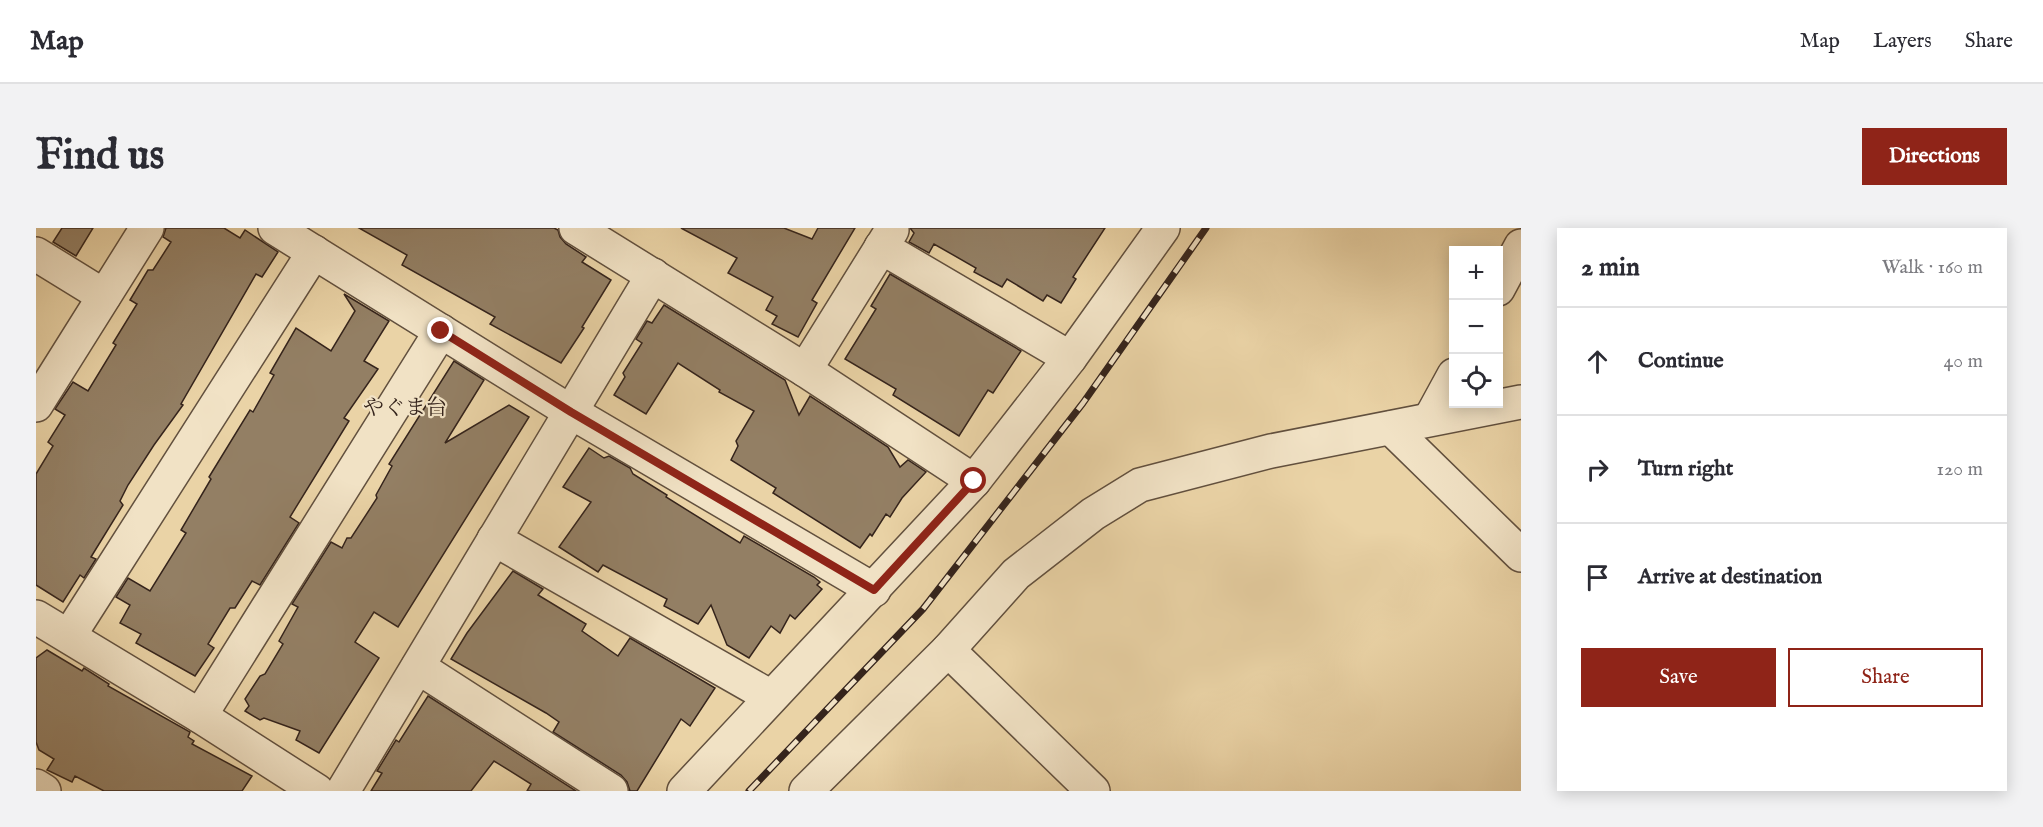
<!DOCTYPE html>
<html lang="en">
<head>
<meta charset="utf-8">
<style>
  :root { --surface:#fff; --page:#f2f2f3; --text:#2b2b33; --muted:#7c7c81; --line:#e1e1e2; --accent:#8f2418 }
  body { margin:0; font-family:"IM FELL English","Noto Serif JP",serif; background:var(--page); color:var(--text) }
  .controls { position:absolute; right:18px; top:18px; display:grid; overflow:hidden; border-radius:0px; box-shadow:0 3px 15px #0003 }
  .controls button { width:54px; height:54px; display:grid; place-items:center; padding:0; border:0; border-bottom:2px solid var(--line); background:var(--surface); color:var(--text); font:30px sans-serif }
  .stop { position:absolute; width:18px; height:18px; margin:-14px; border:4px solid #8f2418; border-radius:50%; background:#fff }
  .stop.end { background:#8f2418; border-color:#fff; box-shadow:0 2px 6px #0008 }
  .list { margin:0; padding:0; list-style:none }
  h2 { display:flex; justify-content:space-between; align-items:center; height:78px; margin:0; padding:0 24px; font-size:26px }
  h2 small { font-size:20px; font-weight:400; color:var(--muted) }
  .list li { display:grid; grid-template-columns:39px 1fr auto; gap:18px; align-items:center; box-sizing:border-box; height:108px; padding:0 24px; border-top:2px solid var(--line) }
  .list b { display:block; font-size:22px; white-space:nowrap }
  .list em { font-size:20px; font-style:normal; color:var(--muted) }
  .actions { display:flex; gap:12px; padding:18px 24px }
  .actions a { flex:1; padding:14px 0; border:2px solid var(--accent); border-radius:0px; text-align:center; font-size:21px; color:var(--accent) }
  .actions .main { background:var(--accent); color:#fff }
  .icon { flex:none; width:33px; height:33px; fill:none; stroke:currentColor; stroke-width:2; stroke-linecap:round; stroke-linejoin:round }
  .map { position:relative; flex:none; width:1485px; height:563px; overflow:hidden; border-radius:0px }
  header { display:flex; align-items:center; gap:36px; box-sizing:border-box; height:84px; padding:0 30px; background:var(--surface); border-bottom:2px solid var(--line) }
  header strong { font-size:28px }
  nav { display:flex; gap:33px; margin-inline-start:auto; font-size:21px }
  .intro { display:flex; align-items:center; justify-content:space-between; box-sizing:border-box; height:144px; padding:0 36px }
  h1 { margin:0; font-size:42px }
  .button { padding:15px 27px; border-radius:0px; background:var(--accent); color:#fff; font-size:21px; font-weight:700 }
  main { display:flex; gap:36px; padding:0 36px }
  aside { flex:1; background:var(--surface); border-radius:0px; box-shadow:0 3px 15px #0003 }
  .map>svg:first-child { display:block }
</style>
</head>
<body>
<header>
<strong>Map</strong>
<nav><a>Map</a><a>Layers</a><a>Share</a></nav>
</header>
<div class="intro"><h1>Find us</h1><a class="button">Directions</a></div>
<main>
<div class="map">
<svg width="1485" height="563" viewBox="0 0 1485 563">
  <rect width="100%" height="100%" fill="#ead3a6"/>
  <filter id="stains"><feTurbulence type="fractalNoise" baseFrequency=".00333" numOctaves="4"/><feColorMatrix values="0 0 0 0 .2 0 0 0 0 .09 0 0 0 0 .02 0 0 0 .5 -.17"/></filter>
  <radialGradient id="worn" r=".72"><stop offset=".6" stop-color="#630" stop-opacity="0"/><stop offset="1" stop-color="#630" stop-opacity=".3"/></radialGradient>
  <g fill="#937f64" stroke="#35241c" stroke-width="1.5">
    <polygon points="26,0 57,0 40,28 17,14"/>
    <polygon points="130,0 188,0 204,10 209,2 242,24 226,49 220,46 145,176 147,177 118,217 92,257 84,273 87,277 55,329 60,331 48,350 44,347 27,374 0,357 0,246 17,218 12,214 29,187 19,181 37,154 52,163 80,117 77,115 101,76 94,72 112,42 117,42 135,14 127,9"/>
    <polygon points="323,0 518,0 522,2 524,9 530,16 550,29 546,34 575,52 546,99 548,100 525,135 454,96 459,89 366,37 371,27"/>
    <polygon points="645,0 748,0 776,11 782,0 819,0 776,72 781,75 762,109 736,96 741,88 730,82 737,69 692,45 701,30"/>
    <polygon points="874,0 1069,0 1037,49 1040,51 1025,75 1011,67 1007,73 971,51 966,59 938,44 940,40 898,16 893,25 873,14 878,5"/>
    <polygon points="854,46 985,123 957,165 952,162 923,208 857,167 860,161 809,131 840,81 835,78"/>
    <polygon points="308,66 353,93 328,133 342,141 308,190 313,193 254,289 263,295 224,357 216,353 199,380 194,380 172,416 178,420 159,448 100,415 105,406 84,395 94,377 80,369 92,350 114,363 150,305 145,302 175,251 173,249 214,182 217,184 238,147 234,145 260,100 295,123 319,83"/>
    <polygon points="628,77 749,152 763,187 774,168 852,219 864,239 872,232 890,244 866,270 854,289 850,286 836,308 834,306 824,320 737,265 740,260 695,232 702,218 700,213 718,183 683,164 684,162 642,135 610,186 578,167 589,149 587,145 606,115 600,111 611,93 616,95"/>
    <polygon points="418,133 448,152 409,215 473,177 493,189 362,399 338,384 319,414 343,430 283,525 260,512 264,503 228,490 224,492 209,483 213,478 209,471 224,448 229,446 247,416 243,413 262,379 256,376 295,314 306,320 311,310 315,310 341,270 340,267 356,238 353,236"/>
    <polygon points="553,220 568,230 573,228 594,240 597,246 631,267 630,269 704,315 708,308 778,349 784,354 781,357 786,361 759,391 754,387 744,405 735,398 713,430 691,417 675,377 662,396 628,378 631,371 567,337 562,344 523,319 555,274 527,259"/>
    <polygon points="477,343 507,361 502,367 550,396 546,403 582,428 594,410 679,460 654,498 645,491 601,563 594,563 591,554 585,547 517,504 523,494 510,485 415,431 431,405"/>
    <polygon points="11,422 46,443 48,440 73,456 72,458 154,504 152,509 158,513 156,516 216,548 206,563 68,563 39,548 36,554 11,542 18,531 3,522 0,514 0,430"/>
    <polygon points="392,468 540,563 491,563 495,556 458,533 435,563 335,563 346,545 341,543 360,512 363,514"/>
  </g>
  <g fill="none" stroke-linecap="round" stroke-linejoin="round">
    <defs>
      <g id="minor">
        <polyline points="239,0 535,184 838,362"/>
        <polyline points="540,0 769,142 938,253"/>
        <polyline points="845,19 1034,130"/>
        <polyline points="0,26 68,68"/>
        <polyline points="1462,61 1485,18"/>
        <polyline points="769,142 856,2"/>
        <polyline points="0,177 111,0"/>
        <polyline points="1394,191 1418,147"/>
        <polyline points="1355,200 1485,327"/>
        <polyline points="458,311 735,469"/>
        <polyline points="0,389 164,488 281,563"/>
        <polyline points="33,408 278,24"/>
        <polyline points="912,422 1057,563"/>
        <polyline points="382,439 575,563"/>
        <polyline points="164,488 405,103"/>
        <polyline points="0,558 8,563"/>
        <polyline points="307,563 617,47"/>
        <polyline points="648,563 938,253 1034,130 1127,0"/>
        <polyline points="770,563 912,422 980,346 1057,286 1104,257 1235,223 1485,174"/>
      </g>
    </defs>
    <use href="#minor" stroke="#62503e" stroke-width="36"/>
    <use href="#minor" stroke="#f1e2c5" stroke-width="33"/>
    <defs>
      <polyline id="rail" points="713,563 887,381 1047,175 1170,0"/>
    </defs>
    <use href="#rail" stroke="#35241c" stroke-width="7"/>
    <use href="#rail" stroke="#f1e2c5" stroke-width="4.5" stroke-dasharray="14" stroke-linecap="butt"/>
  </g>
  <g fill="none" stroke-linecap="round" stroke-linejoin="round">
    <polyline stroke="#8f2418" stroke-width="8" points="405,103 535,184 838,362 938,253"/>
  </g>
  <g text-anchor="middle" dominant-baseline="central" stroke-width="4.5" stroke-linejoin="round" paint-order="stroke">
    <g font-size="21" fill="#35241c" stroke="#f1e2c5">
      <text x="369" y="180">やぐま台</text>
    </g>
  </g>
  <rect width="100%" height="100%" filter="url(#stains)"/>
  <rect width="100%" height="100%" fill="url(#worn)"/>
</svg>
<div class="controls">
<button>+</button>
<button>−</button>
<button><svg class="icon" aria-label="locate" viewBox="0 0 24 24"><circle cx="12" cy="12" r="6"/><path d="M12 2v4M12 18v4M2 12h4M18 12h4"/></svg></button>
</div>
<div class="stop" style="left:938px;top:253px"></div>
<div class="stop end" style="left:405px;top:103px"></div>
</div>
<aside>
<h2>2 min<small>Walk · 160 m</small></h2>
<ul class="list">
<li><svg class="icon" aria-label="ahead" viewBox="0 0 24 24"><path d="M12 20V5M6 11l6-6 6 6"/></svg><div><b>Continue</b></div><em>40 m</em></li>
<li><svg class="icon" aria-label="right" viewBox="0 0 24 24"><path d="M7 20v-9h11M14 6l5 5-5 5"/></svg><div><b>Turn right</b></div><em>120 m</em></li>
<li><svg class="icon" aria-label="arrive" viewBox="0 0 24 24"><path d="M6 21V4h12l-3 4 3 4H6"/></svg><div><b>Arrive at destination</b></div></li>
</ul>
<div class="actions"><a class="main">Save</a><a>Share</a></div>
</aside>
</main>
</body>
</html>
